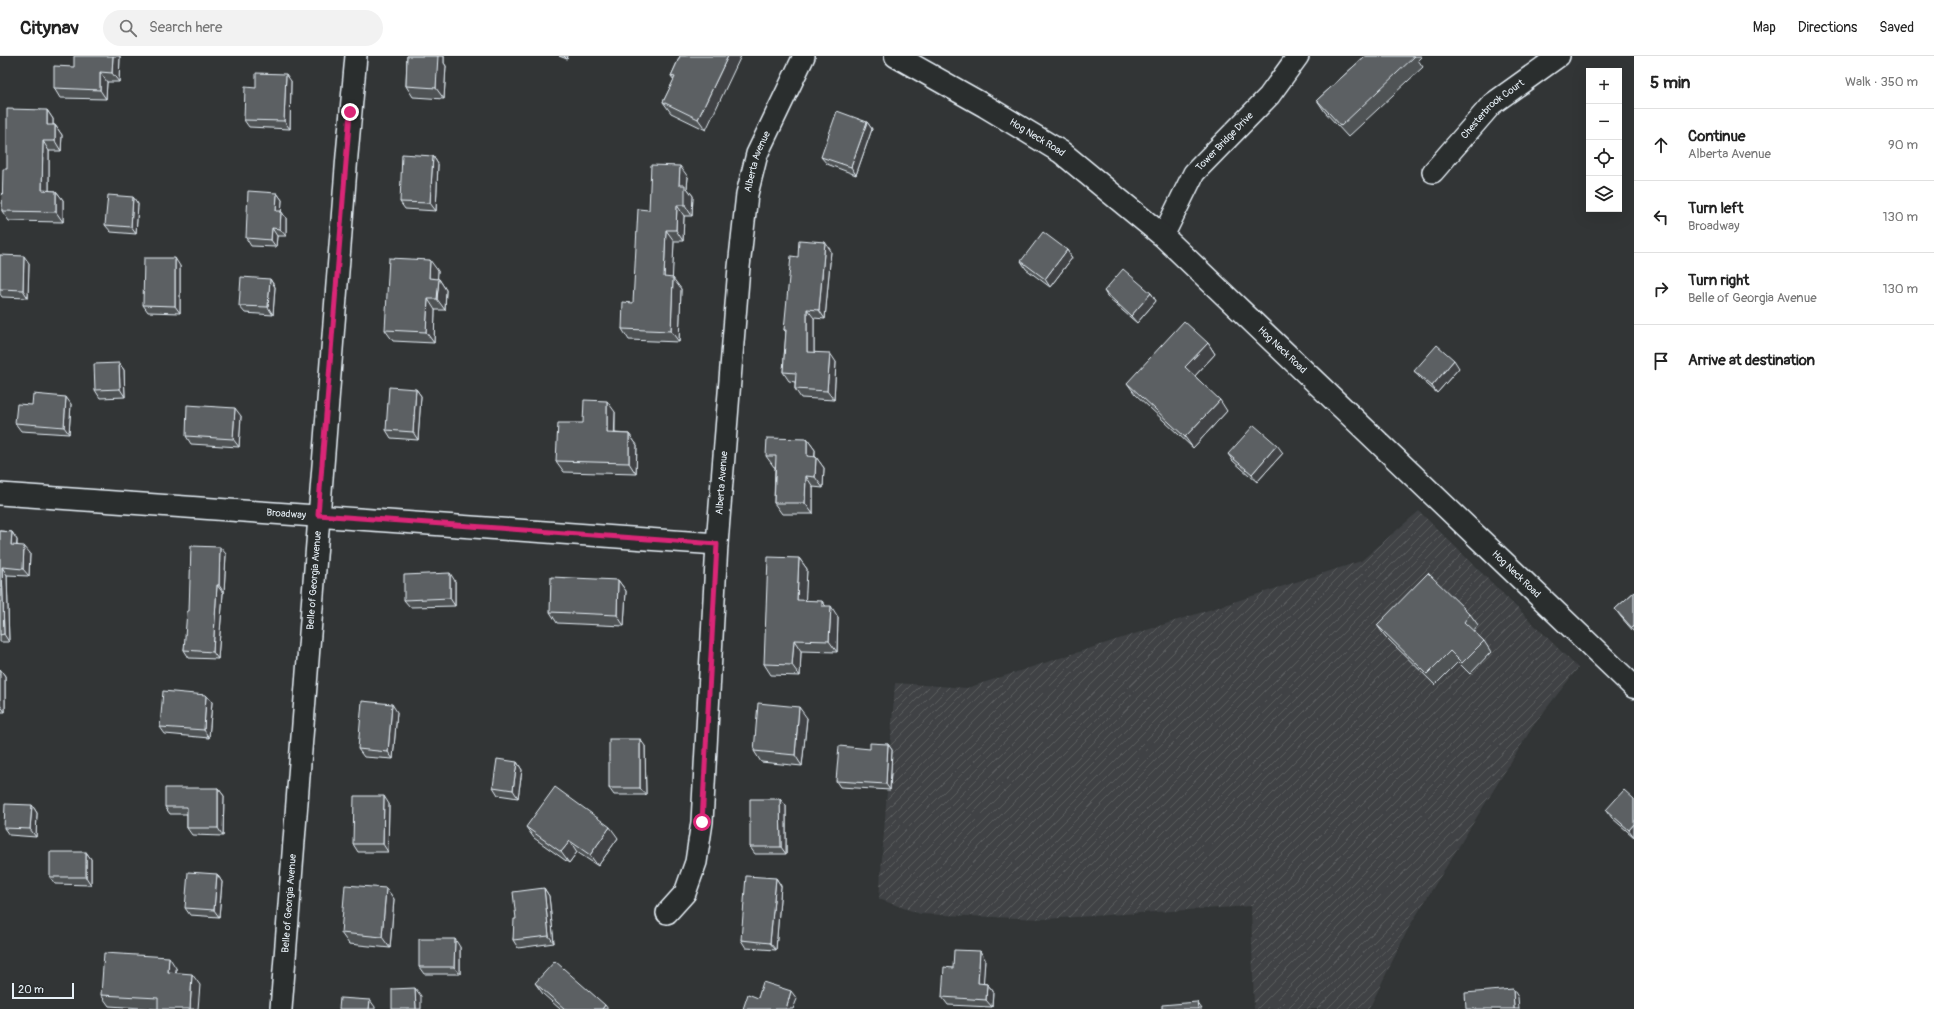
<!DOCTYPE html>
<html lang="en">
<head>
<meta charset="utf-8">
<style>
  :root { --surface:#fff; --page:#f2f2f2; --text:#222; --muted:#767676; --line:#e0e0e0 }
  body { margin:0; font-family:Pangolin,sans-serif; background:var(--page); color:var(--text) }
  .controls { position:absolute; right:12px; top:12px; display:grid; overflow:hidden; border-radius:0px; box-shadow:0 4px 16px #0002 }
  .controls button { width:36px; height:36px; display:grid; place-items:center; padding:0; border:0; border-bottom:1px solid var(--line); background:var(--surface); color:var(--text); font:20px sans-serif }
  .scale { position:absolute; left:12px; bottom:10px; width:62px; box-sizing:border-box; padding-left:4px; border:2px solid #e8f1f8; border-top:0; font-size:11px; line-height:14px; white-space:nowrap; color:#e8f1f8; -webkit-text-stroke:3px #2a2d2e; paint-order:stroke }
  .stop { position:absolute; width:12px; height:12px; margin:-9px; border:3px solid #db2777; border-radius:50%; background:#fff }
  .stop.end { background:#db2777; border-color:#fff; box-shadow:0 1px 4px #0008 }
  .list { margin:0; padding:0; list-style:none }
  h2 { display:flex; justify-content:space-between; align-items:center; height:52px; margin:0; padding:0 16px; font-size:17px }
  h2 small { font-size:13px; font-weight:400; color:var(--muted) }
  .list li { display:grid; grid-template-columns:26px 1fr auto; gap:12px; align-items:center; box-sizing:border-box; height:72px; padding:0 16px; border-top:1px solid var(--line) }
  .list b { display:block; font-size:15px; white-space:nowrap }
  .list p { margin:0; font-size:13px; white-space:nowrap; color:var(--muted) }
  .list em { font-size:13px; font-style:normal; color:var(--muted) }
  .icon { flex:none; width:22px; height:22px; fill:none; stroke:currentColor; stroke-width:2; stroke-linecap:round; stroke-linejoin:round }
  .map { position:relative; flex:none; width:1634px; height:953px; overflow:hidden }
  header { display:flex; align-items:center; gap:24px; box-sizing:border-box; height:56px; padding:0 20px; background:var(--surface); border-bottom:1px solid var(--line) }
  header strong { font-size:19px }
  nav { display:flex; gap:22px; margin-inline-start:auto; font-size:14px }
  .search { width:280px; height:36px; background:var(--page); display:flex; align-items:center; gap:10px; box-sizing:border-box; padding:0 14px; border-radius:22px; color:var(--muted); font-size:15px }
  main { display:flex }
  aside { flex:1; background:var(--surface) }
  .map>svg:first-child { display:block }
</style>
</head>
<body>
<header>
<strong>Citynav</strong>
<div class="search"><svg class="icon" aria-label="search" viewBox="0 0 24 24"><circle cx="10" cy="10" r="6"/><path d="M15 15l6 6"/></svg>Search here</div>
<nav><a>Map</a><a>Directions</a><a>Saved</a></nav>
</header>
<main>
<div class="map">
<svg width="1634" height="953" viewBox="0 0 1634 953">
  <defs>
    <pattern id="industrial-furrows" width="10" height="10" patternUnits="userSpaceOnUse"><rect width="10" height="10" fill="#3f4244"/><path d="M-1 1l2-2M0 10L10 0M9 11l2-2" fill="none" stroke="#5b5e60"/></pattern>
  </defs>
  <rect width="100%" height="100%" fill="#323536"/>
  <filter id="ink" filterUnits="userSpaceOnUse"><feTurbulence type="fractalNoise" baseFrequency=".025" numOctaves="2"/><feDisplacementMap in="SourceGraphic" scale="8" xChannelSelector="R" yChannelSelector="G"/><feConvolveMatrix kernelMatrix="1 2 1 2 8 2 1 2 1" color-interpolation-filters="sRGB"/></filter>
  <g filter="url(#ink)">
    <polygon fill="url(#industrial-furrows)" points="1419,455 1578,612 1535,667 1409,871 1369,953 1254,953 1251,850 1044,863 920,858 879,843 895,627 967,632 1361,505"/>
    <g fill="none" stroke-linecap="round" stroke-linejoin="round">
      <defs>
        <g id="minor">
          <path id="s1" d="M1433 116 1492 48 1559 0"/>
          <path id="s2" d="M1163 180 1194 117 1269 40 1298 0"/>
          <path id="s3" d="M0 438 717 488"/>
          <path id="s4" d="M667 857 685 837 696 806 702 766 717 488 739 211 747 138 757 98 804 0"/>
          <path id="s5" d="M281 953 347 99 356 0"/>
        </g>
        <g id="secondary">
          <path id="s6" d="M896 0 985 50 1061 96 1163 180 1634 631"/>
        </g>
      </defs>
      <use href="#minor" stroke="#e8f1f8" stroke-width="24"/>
      <use href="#secondary" stroke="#e8f1f8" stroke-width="25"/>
      <use href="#minor" stroke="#2a2d2e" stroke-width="21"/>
      <use href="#secondary" stroke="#2a2d2e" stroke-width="22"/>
    </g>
    <g fill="#4f5355" stroke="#e8f1f8">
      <polygon points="120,0 119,26 107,26 106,43 60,42 54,32 74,11"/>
      <polygon points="407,0 444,0 444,7 446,10 444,43 413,41 406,30"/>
      <polygon points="559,0 568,0 567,3"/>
      <polygon points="680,0 706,74 671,57 663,46 674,24 671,20"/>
      <polygon points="1365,0 1422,0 1418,4 1423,11 1348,81 1325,56 1317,44"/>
      <polygon points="291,25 290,73 249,71 244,64 256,32"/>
      <polygon points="47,54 53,63 53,69 55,69 62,79 61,95 49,95 49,135 56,135 63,144 63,166 9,165 2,155 7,113"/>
      <polygon points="867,66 872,73 856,119 827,108 821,101"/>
      <polygon points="433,100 438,108 436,155 405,153 400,146"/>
      <polygon points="688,121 687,132 693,140 692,160 684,160 683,185 674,185 672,222 681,233 679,286 629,284 622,273"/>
      <polygon points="277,137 282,144 281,155 286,162 286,180 277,180 276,191 251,190 246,182"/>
      <polygon points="133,141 138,148 136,178 111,176 105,169"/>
      <polygon points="1067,194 1072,202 1050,231 1026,213 1021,205"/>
      <polygon points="831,195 825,263 814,262 814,296 836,306 834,344 801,342 795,333 795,326 789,325 783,316 786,276 784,274 798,201"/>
      <polygon points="0,199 29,207 28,242 2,241 0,238"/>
      <polygon points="180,210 180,257 148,256 143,249"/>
      <polygon points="438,215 437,223 439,223 446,234 445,254 435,254 434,287 393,285 385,274"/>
      <polygon points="270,223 275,231 273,259 245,257 239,250"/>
      <polygon points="1104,235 1151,237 1156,245 1137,267 1109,243"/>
      <polygon points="1208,287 1215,298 1195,320 1227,355 1193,392 1135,338 1127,327"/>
      <polygon points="119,307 124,314 125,341 100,342 95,334"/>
      <polygon points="1459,312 1437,337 1420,322 1414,315"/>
      <polygon points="416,333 421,340 418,384 391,382 386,374"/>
      <polygon points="71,348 69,378 21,375 15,367 32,349"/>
      <polygon points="615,356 615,377 629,378 637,389 636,418 564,416 556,405 583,367"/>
      <polygon points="241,360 239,391 191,388 186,380"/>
      <polygon points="807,383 815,394 815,401 816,401 824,412 823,432 813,431 813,458 782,458 774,447 775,411 774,411 766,400"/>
      <polygon points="1283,397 1257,426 1233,405 1228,398"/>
      <polygon points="0,475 12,476 17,484 17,489 30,497 29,520 7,519 9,586 0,586"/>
      <polygon points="226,498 224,537 223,537 218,603 189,602 184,594 189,555"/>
      <polygon points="799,502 807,513 805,545 825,550 838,561 837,596 801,595 800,620 771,619 764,608"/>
      <polygon points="618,524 626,535 624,570 557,567 550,556"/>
      <polygon points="455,525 455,550 410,551 404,544"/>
      <polygon points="1634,536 1634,576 1621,561 1615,553"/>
      <polygon points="1470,558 1478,569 1473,575 1484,585 1491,596 1470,618 1458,606 1435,629 1385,580 1377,569"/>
      <polygon points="0,613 5,620 5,656 0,656"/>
      <polygon points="206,639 212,646 209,682 165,678 160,671"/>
      <polygon points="397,656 393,703 364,701 358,693"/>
      <polygon points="807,662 802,710 761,706 754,695"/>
      <polygon points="888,688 892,694 890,734 840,731 836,725 870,693"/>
      <polygon points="645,690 646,739 614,739 609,732"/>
      <polygon points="517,706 522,714 518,742 498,739 493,731"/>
      <polygon points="218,732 224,740 223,780 192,779 187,772 187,758 170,758 165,751"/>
      <polygon points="1634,743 1634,781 1612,762 1606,754"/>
      <polygon points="389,748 388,796 358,796 353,788"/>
      <polygon points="32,749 37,757 36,781 9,779 4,772"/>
      <polygon points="786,750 786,798 755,798 750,791"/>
      <polygon points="526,771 618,782 598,810 577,796 569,807 534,782"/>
      <polygon points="86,796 91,803 91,829 55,828 50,821"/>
      <polygon points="217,818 222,826 219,861 190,859 185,852"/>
      <polygon points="776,822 781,830 776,894 746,892 741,884"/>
      <polygon points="386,832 394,843 390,892 349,888 341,877"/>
      <polygon points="544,832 549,840 554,887 518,892 513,884 516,863"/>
      <polygon points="460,891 460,918 424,918 419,911"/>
      <polygon points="985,903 983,927 987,928 993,935 992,951 948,949 942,941 953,912"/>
      <polygon points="176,912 176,917 200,929 158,953 109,950 101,939"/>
      <polygon points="535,927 608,953 560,953 543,938"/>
    </g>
    <g fill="#404345" stroke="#e8f1f8">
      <polygon points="113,0 120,0 119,26 112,17"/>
      <polygon points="436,0 444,0 444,7 446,10 444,43 436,32"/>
      <polygon points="564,0 568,0 567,3"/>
      <polygon points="728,0 741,0 706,74 698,63"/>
      <polygon points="100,16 107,26 106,43 100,34"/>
      <polygon points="286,18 291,25 290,73 284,65"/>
      <polygon points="47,54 53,63 53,79 47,69"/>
      <polygon points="867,66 872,73 856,119 851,111"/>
      <polygon points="55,69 62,79 61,95 55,85"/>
      <polygon points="43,85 49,95 49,144 42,134"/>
      <polygon points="433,100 438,108 436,155 430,147"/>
      <polygon points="680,110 688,121 687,132 693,140 692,160 685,149 679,129"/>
      <polygon points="56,135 63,144 63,166 56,156"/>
      <polygon points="277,137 282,144 281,162 276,155"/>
      <polygon points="133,141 138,148 136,178 131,171"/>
      <polygon points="677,149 684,160 683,185 676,174"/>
      <polygon points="281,155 286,162 286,180 280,173"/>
      <polygon points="272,172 277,180 276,191 271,184"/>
      <polygon points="666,174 674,185 672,232 664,221"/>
      <polygon points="825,186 831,195 825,263 819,254"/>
      <polygon points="1067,194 1072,202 1050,231 1045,223"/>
      <polygon points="24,200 29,207 28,242 23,234"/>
      <polygon points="175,202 180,210 180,257 175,250"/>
      <polygon points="430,204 438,215 437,233 429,222"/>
      <polygon points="673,222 681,233 679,286 671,275"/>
      <polygon points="270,223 275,231 273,259 268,251"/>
      <polygon points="439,223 446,234 445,254 437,243"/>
      <polygon points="1151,237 1156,245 1137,267 1131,260"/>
      <polygon points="428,243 435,254 434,287 426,276"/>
      <polygon points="807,253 814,262 814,305 807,296"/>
      <polygon points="1208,287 1215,298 1193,322 1185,311"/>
      <polygon points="830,297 836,306 834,344 827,335"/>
      <polygon points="1454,304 1459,312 1437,337 1432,330"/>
      <polygon points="119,307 124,314 125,341 120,333"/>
      <polygon points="416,333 421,340 418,384 413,376"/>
      <polygon points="66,341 71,348 69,378 64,371"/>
      <polygon points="1220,344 1227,355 1193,392 1185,381"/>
      <polygon points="607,345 615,356 614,388 607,377"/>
      <polygon points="235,352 241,360 239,391 233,383"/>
      <polygon points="629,378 637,389 636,418 629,407"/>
      <polygon points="807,383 815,394 814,411 807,400"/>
      <polygon points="1277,389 1283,397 1257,426 1252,418"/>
      <polygon points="816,401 824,412 823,432 815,421"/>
      <polygon points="806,420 813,431 813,458 805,447"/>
      <polygon points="12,476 17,484 16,496 11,489"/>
      <polygon points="24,490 30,497 29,520 23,513"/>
      <polygon points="220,491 226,498 224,537 219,529"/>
      <polygon points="799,502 807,513 805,555 797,544"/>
      <polygon points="2,511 7,519 9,586 4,578"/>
      <polygon points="450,517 455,525 455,550 450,542"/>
      <polygon points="618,524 626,535 624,570 617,559"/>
      <polygon points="217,529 223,537 218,603 213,596"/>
      <polygon points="822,545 830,556 822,550"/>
      <polygon points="831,550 838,561 837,596 829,585"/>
      <polygon points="794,584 801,595 800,620 792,609"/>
      <polygon points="0,613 5,620 5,656 0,649"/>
      <polygon points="206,639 212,646 209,682 204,674"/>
      <polygon points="392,648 397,656 393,703 388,696"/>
      <polygon points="799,651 807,662 802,710 795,699"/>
      <polygon points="640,683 645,690 646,739 640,732"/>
      <polygon points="888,688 892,694 890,734 886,728"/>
      <polygon points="517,706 522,714 518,742 513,734"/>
      <polygon points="218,732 224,740 223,780 218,772"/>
      <polygon points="384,740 389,748 388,796 383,788"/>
      <polygon points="780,743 786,750 786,798 781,791"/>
      <polygon points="32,749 37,757 36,781 30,773"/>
      <polygon points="1634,768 1634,781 1629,774"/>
      <polygon points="610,771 618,782 598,810 590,799"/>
      <polygon points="570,785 577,796 569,807 561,796"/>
      <polygon points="86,796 91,803 91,829 86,821"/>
      <polygon points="217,818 222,826 219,861 214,854"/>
      <polygon points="776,822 781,830 776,894 770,887"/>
      <polygon points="386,832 394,843 390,892 382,881"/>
      <polygon points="544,832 549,840 554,887 549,880"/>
      <polygon points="455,883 460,891 460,918 454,911"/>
      <polygon points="980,895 985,903 983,934 978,927"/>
      <polygon points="169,901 176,912 176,927 168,916"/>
      <polygon points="192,918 200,929 198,953 190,953"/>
      <polygon points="987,928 993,935 992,951 986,944"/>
      <polygon points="415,932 421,940 421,953 416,953"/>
      <polygon points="1513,933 1518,941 1519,953 1514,953"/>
      <polygon points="791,935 797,943 793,953 786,953"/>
      <polygon points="370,944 375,951 375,953 369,953"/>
      <polygon points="1197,946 1202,953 1198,953"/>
      <polygon points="605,949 608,953 602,953"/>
    </g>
    <g fill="#5c6063" stroke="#e8f1f8">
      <polygon points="74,0 113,0 112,17 100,16 100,34 54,32 54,10 74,11"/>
      <polygon points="407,0 438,0 436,32 406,30"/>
      <polygon points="680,0 728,0 698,63 663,46 675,21 671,20"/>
      <polygon points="1365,0 1415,0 1341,70 1317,44"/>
      <polygon points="256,17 286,18 284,65 244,64 245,31 256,32"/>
      <polygon points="7,53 47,54 47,69 55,69 55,85 43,85 42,134 56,135 56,156 2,155 3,113 7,113"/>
      <polygon points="837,55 867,66 851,111 821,101"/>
      <polygon points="402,98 433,100 430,147 400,146"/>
      <polygon points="651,109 680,110 679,129 685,129 685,149 677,149 676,174 666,174 664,221 673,222 671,275 622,273 623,246 633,247 638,153 649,154"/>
      <polygon points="248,135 277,137 276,155 281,155 280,173 272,172 271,184 246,182"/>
      <polygon points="108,139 133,141 131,171 105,169"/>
      <polygon points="1043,176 1067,194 1045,223 1021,205"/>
      <polygon points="799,184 825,186 819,254 807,253 807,296 830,297 827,335 795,333 796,317 783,316 786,274 784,274 791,200 798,201"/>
      <polygon points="0,199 24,200 23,234 0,233"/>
      <polygon points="144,202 175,202 175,250 143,249"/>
      <polygon points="389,202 430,204 429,222 439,223 437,243 428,243 426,276 385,274"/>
      <polygon points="1123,213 1151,237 1131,260 1104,235"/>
      <polygon points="241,221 270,223 268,251 239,250"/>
      <polygon points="1184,265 1208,287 1185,311 1220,344 1185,381 1127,327"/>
      <polygon points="1437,289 1454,304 1432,330 1414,315"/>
      <polygon points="119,307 120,333 95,334 94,308"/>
      <polygon points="389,331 416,333 413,376 386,374"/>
      <polygon points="33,338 66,341 64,371 15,367 17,348 32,349"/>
      <polygon points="584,344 607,345 607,377 629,378 629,407 556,405 558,367 583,367"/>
      <polygon points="187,349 235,352 233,383 186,380"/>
      <polygon points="1254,369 1277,389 1252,418 1228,398"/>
      <polygon points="767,382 807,383 807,400 816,401 815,421 806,420 805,447 774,447 776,400 766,400"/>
      <polygon points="0,475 12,476 11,489 24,490 23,513 2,511 4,578 0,579"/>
      <polygon points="191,490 220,491 219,529 217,529 213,596 184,594 187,555 189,555"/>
      <polygon points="768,501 799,502 797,544 822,545 822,550 831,550 829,585 794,584 792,609 764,608"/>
      <polygon points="450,517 450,542 404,544 404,519"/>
      <polygon points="1428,517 1470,558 1464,566 1484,585 1462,607 1450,595 1427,618 1377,569"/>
      <polygon points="551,521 618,524 617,559 550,556"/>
      <polygon points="1634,536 1634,570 1632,572 1615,553"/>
      <polygon points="163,635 206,639 204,674 160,671"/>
      <polygon points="362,645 392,648 388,696 358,693"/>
      <polygon points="758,647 799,651 795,699 754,695"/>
      <rect x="609" y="683" width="31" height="49"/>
      <polygon points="870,687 888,688 886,728 836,725 839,690 870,693"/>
      <polygon points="497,703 517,706 513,734 493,731"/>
      <polygon points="555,731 610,771 590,799 570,785 561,796 526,771"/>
      <polygon points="165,732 218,732 218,772 187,772 187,751 165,751"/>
      <polygon points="1624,734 1634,743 1634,768 1629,774 1606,754"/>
      <polygon points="354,740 384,740 383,788 353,788"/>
      <polygon points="750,743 780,743 781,791 750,791"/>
      <polygon points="5,748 32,749 30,773 4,772"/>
      <rect x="50" y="796" width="36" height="25"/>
      <polygon points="188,816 217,818 214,854 185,852"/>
      <polygon points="746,820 776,822 770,887 741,884"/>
      <polygon points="345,829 386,832 382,881 341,877"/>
      <polygon points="544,832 549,880 513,884 514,863 516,863 513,836"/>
      <polygon points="419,883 455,883 454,911 419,911"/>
      <polygon points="954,894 980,895 978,927 987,928 986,944 942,941 944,911 953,912"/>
      <polygon points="104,897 169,901 168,916 192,918 190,953 158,953 158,942 101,939"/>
      <polygon points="555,905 605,949 602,953 565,953 535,927"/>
      <polygon points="763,926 791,935 786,953 743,953 748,938 758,942"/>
      <polygon points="415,932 416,953 392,953 392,933"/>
      <polygon points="1513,933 1514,953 1466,953 1465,937"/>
      <polygon points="340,942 370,944 369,953 339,953"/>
      <polygon points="1197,946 1198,953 1162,953 1162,949"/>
    </g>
  </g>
  <g fill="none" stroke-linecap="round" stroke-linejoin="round" filter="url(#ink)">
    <polyline stroke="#db2777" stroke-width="5" points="350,56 318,459 717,488 702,766"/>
  </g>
  <g text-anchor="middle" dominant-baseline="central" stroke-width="3" stroke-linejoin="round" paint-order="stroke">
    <g font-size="10" fill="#e8f1f8" stroke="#2a2d2e">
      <text stroke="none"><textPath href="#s1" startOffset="87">Chesterbrook Court</textPath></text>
      <text stroke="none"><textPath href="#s6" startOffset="163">Hog Neck Road</textPath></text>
      <text stroke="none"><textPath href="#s2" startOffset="114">Tower Bridge Drive</textPath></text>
      <text stroke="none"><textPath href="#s4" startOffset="764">Alberta Avenue</textPath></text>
      <text stroke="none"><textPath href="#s6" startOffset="488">Hog Neck Road</textPath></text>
      <text stroke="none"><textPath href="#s4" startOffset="440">Alberta Avenue</textPath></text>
      <text stroke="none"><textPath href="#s3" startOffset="287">Broadway</textPath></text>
      <text stroke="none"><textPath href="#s6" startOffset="812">Hog Neck Road</textPath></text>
      <text stroke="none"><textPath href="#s5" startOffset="430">Belle of Georgia Avenue</textPath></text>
      <text stroke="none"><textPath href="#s5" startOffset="106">Belle of Georgia Avenue</textPath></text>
    </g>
  </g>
</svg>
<div class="controls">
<button>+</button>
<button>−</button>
<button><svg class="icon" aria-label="locate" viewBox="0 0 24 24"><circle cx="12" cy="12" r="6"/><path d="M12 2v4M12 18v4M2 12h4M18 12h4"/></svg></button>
<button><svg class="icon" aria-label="layers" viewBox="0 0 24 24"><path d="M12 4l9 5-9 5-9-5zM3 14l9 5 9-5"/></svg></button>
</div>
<div class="scale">20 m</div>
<div class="stop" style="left:702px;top:766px"></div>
<div class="stop end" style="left:350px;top:56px"></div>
</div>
<aside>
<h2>5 min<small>Walk · 350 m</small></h2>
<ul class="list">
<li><svg class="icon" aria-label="ahead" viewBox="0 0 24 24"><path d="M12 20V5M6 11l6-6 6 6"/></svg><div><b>Continue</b><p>Alberta Avenue</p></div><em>90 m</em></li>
<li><svg class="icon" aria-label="left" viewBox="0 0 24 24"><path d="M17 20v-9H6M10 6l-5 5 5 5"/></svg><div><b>Turn left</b><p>Broadway</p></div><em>130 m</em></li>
<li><svg class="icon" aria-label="right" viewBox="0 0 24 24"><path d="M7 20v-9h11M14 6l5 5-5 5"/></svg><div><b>Turn right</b><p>Belle of Georgia Avenue</p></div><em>130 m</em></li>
<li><svg class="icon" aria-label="arrive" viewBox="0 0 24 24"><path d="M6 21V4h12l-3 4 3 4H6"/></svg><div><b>Arrive at destination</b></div></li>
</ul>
</aside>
</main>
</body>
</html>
